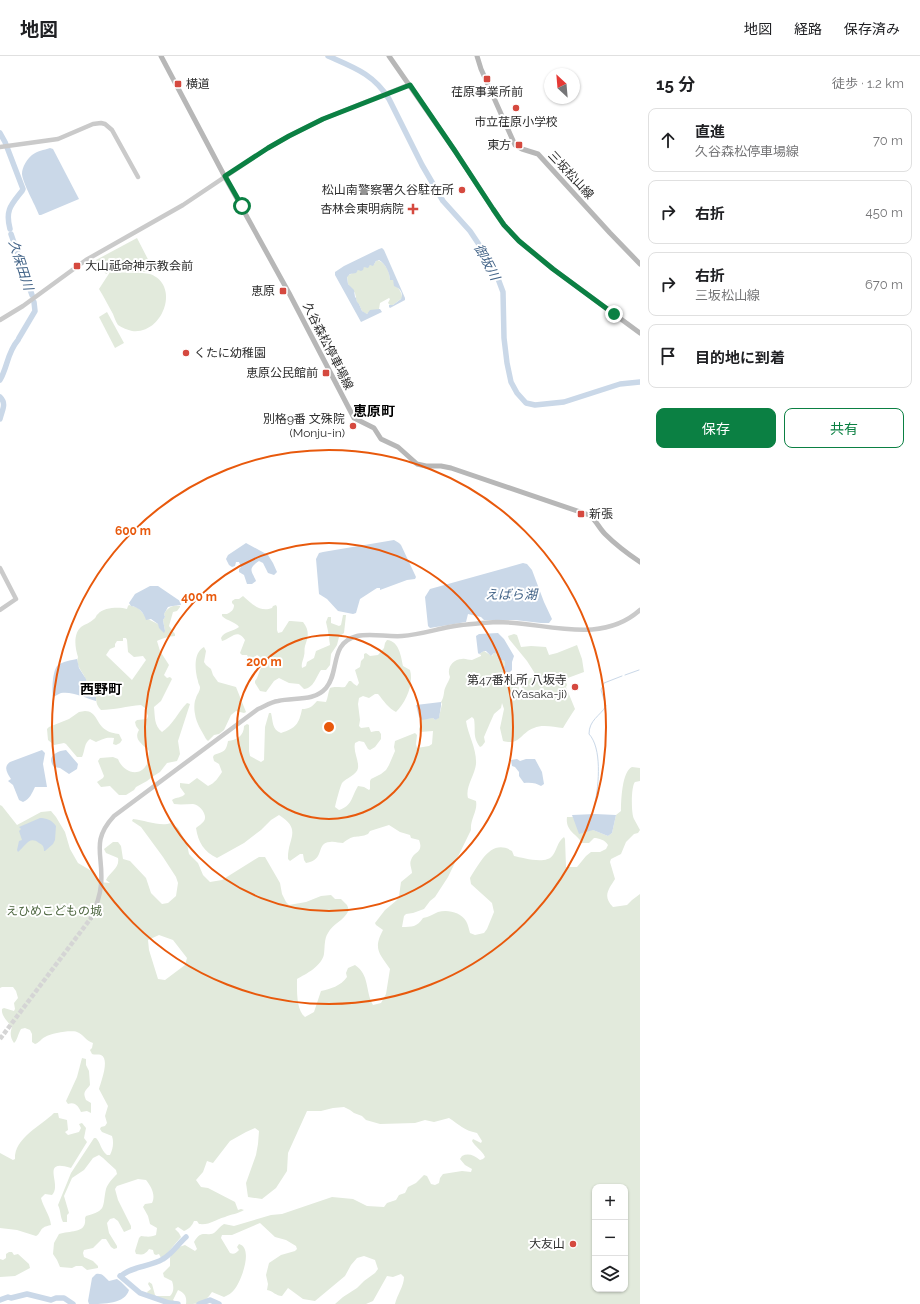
<!DOCTYPE html>
<html lang="ja">
<head>
<meta charset="utf-8">
<style>
  :root { --surface:#fff; --page:#f6f6f6; --text:#202124; --muted:#757577; --line:#e0e0e0; --accent:#0b8043 }
  body { margin:0; font-family:Raleway,"Noto Sans JP",sans-serif; background:var(--page); color:var(--text) }
  .controls { position:absolute; right:12px; bottom:12px; display:grid; overflow:hidden; border-radius:8px; box-shadow:0 1px 3px #0004 }
  .controls button { width:36px; height:36px; display:grid; place-items:center; padding:0; border:0; border-bottom:1px solid var(--line); background:var(--surface); color:var(--text); font:20px sans-serif }
  .compass { position:absolute; left:544px; top:12px; width:36px; height:36px; border-radius:50%; background:var(--surface); box-shadow:0 1px 3px #0004; rotate:334deg }
  .stop { position:absolute; width:12px; height:12px; margin:-9px; border:3px solid #0b8043; border-radius:50%; background:#fff }
  .stop.end { background:#0b8043; border-color:#fff; box-shadow:0 1px 4px #0008 }
  .list { margin:0; padding:0; list-style:none }
  h2 { display:flex; justify-content:space-between; align-items:center; height:52px; margin:0; padding:0 16px; font-size:17px }
  h2 small { font-size:13px; font-weight:400; color:var(--muted) }
  .list li { display:grid; grid-template-columns:26px 1fr auto; gap:12px; align-items:center; box-sizing:border-box; height:64px; margin:0 8px 8px; padding:0 8px; border:1px solid var(--line); border-radius:8px }
  .list b { display:block; font-size:15px; white-space:nowrap }
  .list p { margin:0; font-size:13px; white-space:nowrap; color:var(--muted) }
  .list em { font-size:13px; font-style:normal; color:var(--muted) }
  .actions { display:flex; gap:8px; padding:12px 16px }
  .actions a { flex:1; padding:9px 0; border:1px solid var(--accent); border-radius:8px; text-align:center; font-size:14px; color:var(--accent) }
  .actions .main { background:var(--accent); color:#fff }
  .icon { flex:none; width:22px; height:22px; fill:none; stroke:currentColor; stroke-width:2; stroke-linecap:round; stroke-linejoin:round }
  .map { position:relative; flex:none; width:640px; height:1248px; overflow:hidden }
  header { display:flex; align-items:center; gap:24px; box-sizing:border-box; height:56px; padding:0 20px; background:var(--surface); border-bottom:1px solid var(--line) }
  header strong { font-size:19px }
  nav { display:flex; gap:22px; margin-inline-start:auto; font-size:14px }
  main { display:flex }
  aside { flex:1; background:var(--surface) }
  .map>svg:first-child { display:block }
</style>
</head>
<body>
<header>
<strong>地図</strong>
<nav><a>地図</a><a>経路</a><a>保存済み</a></nav>
</header>
<main>
<div class="map">
<svg width="640" height="1248" viewBox="0 0 640 1248">
  <rect width="100%" height="100%" fill="#fff"/>
  <g fill="#e2eadc" fill-rule="evenodd">
    <polygon points="137,182 154,215 152,216 110,215 106,218 96,204"/>
    <path d="M377 204C385 206 390 216 390 224H393C395 231 402 233 402 242L393 249H390L388 247 390 243 389 242 380 247 379 253 366 258 362 255 359 248 357 247 355 237 348 228 347 220 364 211 374 208Z"/>
    <path d="M110 216C119 217 143 216 150 218 181 229 163 279 132 275 128 274 122 272 118 269 116 266 114 261 113 258 108 249 104 241 99 233Z"/>
    <polygon points="107,256 124,287 115,292 99,261"/>
    <path d="M243 540C251 547 260 557 272 552L273 550 276 549 277 551V574L278 577 282 576 289 565H291L303 566C310 575 308 581 305 590 304 593 305 597 304 600 303 605 301 607 302 612L306 610 307 606 314 602 316 595 330 589 328 575 326 566 328 561H331V567L339 570 341 569 343 559H346L344 577 339 581 337 589 331 598 330 609 326 614H321C316 621 314 632 304 633L299 628 289 627 279 622 274 625 266 636 260 635 255 627V625C259 620 258 616 262 611L260 601 257 599 252 603H249L247 599H242L240 597 245 584C237 572 232 582 222 585L221 582C224 575 233 576 239 571 236 566 227 565 222 560V558H227C231 556 234 554 234 549L232 547V545L235 543H239Z"/>
    <path d="M129 549 138 552 148 563 158 568 165 575 163 564 165 561 164 558C167 552 173 548 180 550V551L177 555 173 556 169 570 175 578V580C171 580 160 583 157 585L160 595 169 609 164 619 167 622 170 621 172 623 161 645 154 651C155 660 154 670 162 676 173 669 178 656 187 647L190 648 178 685 180 698 177 705 167 707 160 716 152 721 147 725 136 731 134 734 126 739H119L110 730 101 731 97 726 103 722 104 720 98 705 100 702 113 701 118 703C122 715 139 723 147 708 149 704 148 700 149 695 143 688 133 684 139 674L136 670 135 666 137 664 147 663 148 660 145 652 141 649C127 650 114 654 101 654 97 650 96 646 96 641 94 639 90 633 87 630 87 628 87 626 86 624 83 615 75 610 78 601 75 592 73 578 81 571 85 568 90 567 94 563 96 562 96 559 98 558 104 551 120 551 127 553L128 550ZM123 582H126L127 584 128 596 134 601 143 600 146 604 132 624 106 599 110 593 115 591V588L117 585H123Z"/>
    <path d="M514 578 517 579 521 591 531 590 546 591 549 599 557 597 577 589 582 603 584 616 565 623 567 629 566 631 575 653C571 659 567 665 563 672 554 671 542 668 534 672 520 677 520 690 503 685L500 672 504 653 502 647 501 652 494 658 490 667 484 681 485 686 482 690 480 691C472 680 476 675 474 663L472 661 466 665C468 679 477 693 476 708 475 719 465 731 468 742L476 745C478 755 470 763 471 774L448 821 435 841 430 845 424 853 413 857 406 858 404 860 402 871C412 871 417 871 423 862 429 861 433 858 438 856 447 853 461 856 466 865 468 868 469 874 470 877L475 879 484 877 487 873 494 856 492 847 471 828 470 822C480 807 491 782 512 795L514 800C523 802 547 809 553 799 557 793 558 785 564 781L565 783 566 811H577L586 800 591 796H600L606 793 608 789C605 784 599 782 594 782L589 787H582C577 778 565 775 567 761H573L576 767 608 780 612 777 616 759 621 755C621 745 622 715 632 711L640 712V725L635 726C631 730 631 758 634 763 636 767 638 770 640 774L638 777 634 778 626 786 621 798 611 803 610 806 615 823C609 833 602 840 613 851L627 849 632 844 640 838V1248H395C397 1239 404 1230 404 1221L401 1218 393 1221 387 1220 373 1245 366 1248H335L343 1241 357 1232 364 1225 375 1217 378 1213 375 1204 364 1200 357 1202 351 1209 345 1220 315 1245 303 1243 288 1232 282 1240C276 1240 273 1235 267 1234L268 1228 266 1219 269 1207 281 1199 295 1195 297 1193 296 1190 286 1184 275 1181 260 1167 232 1179H222L221 1182 230 1197C234 1199 236 1197 239 1194L237 1191 239 1188C254 1192 241 1226 234 1234 232 1237 228 1239 224 1241L212 1236C204 1248 199 1248 186 1248 187 1241 185 1237 178 1234L173 1244 175 1246H177L180 1248H170L149 1240 147 1236 151 1233 148 1228 149 1226 152 1228 155 1239 156 1240H170C174 1236 174 1231 172 1225L164 1221 163 1217 170 1210V1202L172 1197 179 1191 185 1189 195 1195 197 1193 194 1186C202 1173 205 1181 214 1177 217 1175 220 1170 224 1168L234 1170 271 1159 282 1158 332 1141 353 1143 367 1150 384 1151 387 1147 396 1144 399 1139 405 1137 408 1131 416 1127 424 1119 427 1120 431 1128 435 1129 439 1127 440 1122 443 1118 462 1115 471 1116 472 1113 465 1109 460 1103 462 1100C468 1097 474 1099 480 1104L483 1103 485 1101C482 1094 475 1091 472 1085L473 1083 481 1087 482 1085 477 1077C463 1074 460 1069 449 1062L434 1066 425 1064 415 1067 380 1068 366 1064 362 1060 354 1057 350 1054 344 1051 333 1052 321 1055H307L288 1097 287 1115 276 1132 262 1143 248 1141 246 1127 256 1099 258 1088 259 1075 255 1072 246 1076 230 1085 213 1107 207 1105 203 1116 196 1124 201 1131 208 1132 235 1146 238 1154 241 1153 244 1154C238 1158 231 1158 225 1161 214 1164 211 1169 199 1168L197 1165H194C192 1170 189 1173 184 1175L178 1171 175 1173 179 1177 181 1181 164 1201 161 1202 159 1198 156 1199 154 1198 153 1194 149 1193C145 1199 142 1199 136 1198L135 1195 139 1182 141 1180C148 1181 151 1181 156 1179L157 1172 150 1168 148 1160 143 1151 145 1148 152 1147C156 1139 151 1130 146 1124L138 1123 117 1130 115 1133 118 1144 131 1170V1173L124 1176 118 1165 114 1162 110 1163 107 1167 109 1177 117 1190V1192L114 1193 111 1191 106 1183H102L93 1192 84 1194 83 1197 84 1201 93 1205 98 1210V1212L87 1214 82 1210H76L72 1212 60 1211 57 1204 53 1198 54 1187 59 1178C70 1174 87 1178 85 1162L86 1160C107 1154 102 1152 106 1133 108 1127 113 1122 117 1118L116 1114C110 1109 105 1103 99 1099L93 1102 84 1114 72 1122 64 1140 69 1157 67 1159V1166H63C60 1161 61 1155 58 1149L71 1117 94 1082H96C101 1087 100 1093 107 1099H110C113 1093 114 1086 112 1080L102 1076 100 1073 101 1071 105 1070 107 1067 105 1060 108 1050 99 1033C101 1026 110 1003 101 999 99 998 94 999 92 998L90 994 92 992 93 987C86 985 83 978 77 976 70 974 52 977 45 981 41 983 39 987 35 988L32 986V978L30 974 25 972 21 973C18 978 17 985 14 987 10 981 10 977 12 971 8 966 1 960 2 953L4 952 14 955 15 953 14 947 18 942 16 935 13 931H2L0 932V749L2 750 17 769 41 756 51 755 56 761 65 776 70 793 78 807 95 817 99 826 110 827 106 824C110 816 120 812 118 802L106 797 104 793 113 786H118L121 790 123 803 130 805 146 822 151 837 162 848 168 847 176 840 178 827 176 821 163 801 141 771 132 765 133 763C145 764 160 771 171 767L178 772 187 788 189 798 198 807 203 819 210 826 222 824 259 801H265L280 827 282 838 286 846 289 849 306 846 321 840 331 839 335 843H341L347 849 349 854C343 866 333 867 328 877 324 883 325 891 324 898 322 910 306 918 297 923 297 934 296 954 305 961L314 956 321 935C330 933 341 930 347 921L346 917 348 912 355 909C370 919 365 935 373 949L381 947 386 938 390 913C379 897 373 893 383 874L376 869 375 867 385 854 397 844 399 840 401 826 412 817C412 813 409 808 411 804 414 795 424 797 419 784L411 782 410 779 400 776 389 769 370 775 368 778C357 783 355 777 343 787 339 787 334 785 330 786 315 787 326 804 306 807L304 804 303 798H300L290 805 288 803C287 783 303 774 279 759L271 764 261 774 244 787 217 802C204 796 198 786 196 772 198 770 202 768 204 765 208 759 200 749 193 748 187 748 181 749 174 748L172 744C176 741 182 742 185 738L180 731V727L189 728 197 722 208 730C215 727 218 722 222 716L219 708 214 705 213 701 214 699C224 695 226 696 228 685 236 684 244 680 244 670L247 668 249 669V695L250 700 261 706 264 704 265 671 269 657H271C273 665 272 674 281 677 296 672 299 668 302 653 309 653 312 651 317 645L326 646C328 641 328 637 330 632 336 630 340 632 345 631L349 625H351L354 628 357 630 359 627 355 614 360 611 361 605 364 602V598L366 597 370 600 378 599 384 592 385 587 387 584C399 585 401 600 403 610L410 614C414 628 406 646 396 656 389 653 383 644 378 638H375L369 642 363 640 359 642 358 648 360 664 359 670 361 672 369 671 371 676 376 675H379L381 678V683L375 691 370 694 368 693 364 686 359 685 355 687C353 696 359 704 358 712 357 719 346 722 342 727 340 731 336 746 335 751L339 754C352 750 351 742 358 730L364 731 369 734 370 733V725L371 723 381 718 386 714 389 709 395 695 394 691 395 685 415 677 417 679 416 688 417 692 429 690 432 688 433 675 420 676 419 673 421 667V663L433 662 435 664 439 661 442 648 441 646C445 640 443 635 446 630 447 627 449 625 450 621 446 612 453 603 462 603 465 602 468 604 472 604 475 603 478 601 481 600V599L479 598 484 595 492 600 494 597H496L499 605 503 604 505 606V610L504 613 506 616V619L508 620 512 618 519 632 517 637 523 634 518 624 536 621 534 616 527 605 509 583 508 580ZM159 879 173 884 187 902 185 909 165 924 158 923 149 894 148 884ZM595 1131H625V1233H595Z"/>
    <path d="M204 591 206 595 204 606 206 609 211 613 213 619 218 626 236 631 246 656 244 657 236 655 231 659 224 674 219 678 214 679 208 685 206 683C202 675 196 667 195 658 194 653 194 646 196 642 197 638 200 636 200 631 199 628 198 627 198 625 195 614 193 597 204 591Z"/>
    <path d="M85 655C97 655 96 668 106 674 110 677 114 677 119 678L122 684 120 687 116 689 113 688 114 682C105 681 104 683 96 686L90 683C84 687 85 695 82 701H77L66 688 64 687 54 689 48 684 47 673 49 671 69 663 79 656Z"/>
    <path d="M82 1002 86 1003V1009L89 1015 90 1029C86 1035 82 1035 86 1044L91 1047V1057L87 1055 81 1056C79 1051 75 1045 68 1048L66 1045 77 1021Z"/>
    <path d="M54 1057H58L59 1062 67 1064 68 1074 65 1076 68 1079 79 1076 81 1072 79 1068 82 1067 86 1072 84 1082 87 1086 71 1112C39 1102 63 1129 52 1139L45 1138 41 1142C43 1151 50 1159 51 1169 48 1170 45 1170 43 1172 40 1174 40 1178 36 1180L17 1174 0 1172V1097L13 1104 15 1103C14 1082 41 1070 54 1057Z"/>
    <polygon points="9,1196 12,1196 14,1199 18,1198 29,1208 30,1212 15,1220 0,1221 0,1203 3,1204 6,1202 6,1198"/>
  </g>
  <g fill="#cad8e8">
    <path d="M50 92 53 93 79 143 41 159H39C35 148 23 128 22 118 22 111 27 103 32 99 37 95 44 94 50 92Z"/>
    <path d="M379 193 382 192 384 194 405 242V244L390 252 389 251V249H393L401 243C404 236 399 232 394 230L393 224H390C390 217 385 207 379 204L376 205 373 210 370 209 368 212 364 211 363 214 361 215 358 214 356 217 350 218 347 221 348 228 354 234 355 241 356 242 357 246 359 248 362 255 367 258 370 254 379 253H380L382 256 361 266 335 219V216L344 210Z"/>
    <polygon points="394,484 399,487 401,489 416,521 415,523 407,524 380,534 380,532 377,532 360,543 356,557 353,558 338,555 327,543 319,538 316,503 319,497 323,496"/>
    <path d="M246 487 268 499 273 507 277 516 274 519 268 517 263 507 259 505C247 513 252 515 256 525L252 528H247L244 519 239 516V513L241 511 239 506H236L235 510 232 511 229 509 226 503 228 499Z"/>
    <polygon points="523,507 527,508 532,514 544,546 552,563 549,567 541,567 515,564 484,564 481,561 468,558 466,566 430,572 428,570 425,541 430,533"/>
    <path d="M150 530H158L180 545 181 549C177 549 172 550 168 551L164 558 165 561 163 564 165 575 164 577 159 572 158 568 151 563 146 564C144 557 139 551 131 550L129 547 135 538Z"/>
    <polygon points="498,577 504,583 514,600 512,606 512,614 507,619 506,616 503,611 505,610 505,606 503,604 499,605 496,597 494,597 491,600 486,595 484,595 479,598 478,597 476,580 479,578"/>
    <path d="M77 603 79 612 86 623 87 630C90 633 94 639 96 641V645C86 642 72 635 61 637 58 638 56 640 53 641 52 634 52 615 58 609 62 606 71 604 77 603Z"/>
    <polygon points="441,646 441,650 439,662 435,664 433,662 422,664 419,661 416,649"/>
    <path d="M42 694 45 697 43 708 47 731H35C32 737 30 743 23 746L19 744 13 729 8 725 11 723C7 717 3 711 10 706Z"/>
    <path d="M66 694 78 708 77 713 69 718 60 712 54 711C46 701 56 695 66 694Z"/>
    <path d="M517 703 520 705 526 703H535L542 716 544 728 541 730C537 727 530 726 524 727L519 720V716L515 711 512 710 511 704Z"/>
    <polygon points="595,758 616,759 612,777 608,780 593,774 579,778 572,759"/>
    <path d="M40 762C46 762 52 764 56 770L55 784 53 788 45 795H44C44 791 43 789 39 787 29 779 25 791 18 796L17 794 19 785 22 784 19 775 21 773 19 771Z"/>
    <path d="M96 1218C103 1217 104 1221 109 1225L117 1223 121 1226 129 1234C125 1248 104 1248 89 1248L88 1245 92 1222Z"/>
  </g>
  <g fill="none" stroke-linecap="round" stroke-linejoin="round">
    <g stroke="#cad8e8" stroke-width="1">
      <polyline points="625,619 639,614"/>
      <path d="M595 747C599 728 602 692 589 678 589 664 600 660 606 650L601 634 604 627 622 620"/>
    </g>
    <g stroke="#cad8e8" stroke-width="5.5">
      <path d="M328 0C353 11 374 18 389 43L422 109 443 145 470 175 490 205 497 220 503 236 504 282 507 307 511 326 517 337 526 347 535 349 564 346 620 328 640 326"/>
      <path d="M0 77 5 86 23 133 22 135C11 149 5 154 10 173"/>
      <polyline points="11,178 32,239"/>
      <polyline points="19,282 35,255 34,246"/>
      <path d="M0 324C8 310 7 297 18 284"/>
      <path d="M0 341C7 348 2 354 0 363"/>
      <polyline points="120,1220 140,1237 169,1247 178,1248"/>
      <path d="M121 1220C132 1210 150 1211 163 1203 172 1198 178 1188 186 1181"/>
      <polyline points="0,1244 8,1241 11,1242 27,1238 51,1244 56,1242 64,1242 73,1248"/>
      <polyline points="199,1248 210,1244 219,1248"/>
    </g>
    <polyline stroke="#d5d5d5" stroke-width="4.5" stroke-dasharray="4.5 2" stroke-linecap="butt" points="0,983 91,862"/>
    <g stroke="#cacaca" stroke-width="4.5">
      <polyline points="0,91 58,83 93,68 101,67 105,68 112,74 138,121"/>
      <polyline points="0,264 23,250 86,204 183,149 268,92 289,80 323,63 403,31 410,29"/>
      <polyline points="0,512 16,543 0,554"/>
      <path d="M91 862C96 851 100 840 101 829 104 799 90 786 114 760L258 653C265 650 271 646 278 645 294 641 314 646 326 632 340 616 329 587 357 580 371 577 387 581 402 580 418 579 434 574 449 571 465 568 481 567 497 566 545 566 600 590 640 554"/>
    </g>
    <g stroke="#b7b7b7" stroke-width="5">
      <path d="M161 0 225 121 289 237 354 362 374 372 381 383 398 391 417 408 426 410H441L451 412 589 459C596 464 599 472 605 478 616 489 628 498 640 506"/>
      <polyline points="389,0 455,95 493,153 504,169 519,185 553,213 640,277"/>
      <polyline points="477,0 481,13 515,89 522,93 538,98 610,177 640,208"/>
    </g>
  </g>
  <g fill="none" stroke-linecap="round" stroke-linejoin="round">
    <polyline stroke="#0b8043" stroke-width="5" points="242,150 225,120 268,92 289,80 323,63 410,29 455,95 493,153 504,169 519,185 553,213 614,258"/>
  </g>
  <g fill="none" stroke="#e8590c" stroke-width="2">
    <circle cx="329" cy="671" r="92"/>
    <circle cx="329" cy="671" r="184"/>
    <circle cx="329" cy="671" r="277"/>
  </g>
  <g fill="#d5493f" stroke="#fff" stroke-width="1.5">
    <rect x="483" y="19" width="8" height="8" rx="2"/>
    <rect x="174" y="24" width="8" height="8" rx="2"/>
    <circle cx="516" cy="52" r="4"/>
    <rect x="515" y="85" width="8" height="8" rx="2"/>
    <circle cx="462" cy="134" r="4"/>
    <path d="M411 147h4v4h4v4h-4v4h-4v-4h-4v-4h4z"/>
    <rect x="73" y="206" width="8" height="8" rx="2"/>
    <rect x="279" y="231" width="8" height="8" rx="2"/>
    <circle cx="186" cy="297" r="4"/>
    <rect x="322" y="313" width="8" height="8" rx="2"/>
    <circle cx="353" cy="370" r="4"/>
    <rect x="577" y="454" width="8" height="8" rx="2"/>
    <circle cx="575" cy="631" r="4"/>
    <circle cx="573" cy="1188" r="4"/>
  </g>
  <g text-anchor="middle" dominant-baseline="central" stroke-width="4" stroke-linejoin="round" paint-order="stroke">
    <g font-size="12" fill="#2d2d2d" stroke="#fff" text-anchor="end">
      <text x="186" y="28" text-anchor="start">横道</text>
      <text x="487" y="36" text-anchor="middle">荏原事業所前</text>
      <text x="516" y="66" text-anchor="middle">市立荏原小学校</text>
      <text x="511" y="89">東方</text>
      <text x="454" y="134">松山南警察署久谷駐在所</text>
      <text x="404" y="153">杏林会東明病院</text>
      <text x="85" y="210" text-anchor="start">大山祗命神示教会前</text>
      <text x="275" y="235">恵原</text>
      <text x="194" y="297" text-anchor="start">くたに幼稚園</text>
      <text x="318" y="317">恵原公民館前</text>
      <text x="345" y="363">別格9番 文殊院<tspan x="345" dy="14">(Monju-in)</tspan></text>
      <text x="589" y="458" text-anchor="start">新張</text>
      <text x="567" y="624">第47番札所 八坂寺<tspan x="567" dy="14">(Yasaka-ji)</tspan></text>
      <text x="565" y="1188">大友山</text>
    </g>
    <g font-size="12" fill="#2d2d2d" stroke="#fff">
      <text transform="translate(571 119) rotate(47)">三坂松山線</text>
      <text transform="translate(328 290) rotate(63)">久谷森松停車場線</text>
    </g>
    <g font-size="12" fill="#4c653f" stroke="#fff">
      <text x="54" y="855">えひめこどもの城</text>
    </g>
    <g font-size="13" font-style="italic" fill="#436488" stroke="#fff">
      <text transform="translate(487 206) rotate(62)">御坂川</text>
      <text transform="translate(21 209) rotate(72)">久保田川</text>
      <text x="511" y="538">えばら湖</text>
    </g>
    <g font-size="14" font-weight="bold" fill="#000" stroke="#fff">
      <text x="374" y="355">恵原町</text>
      <text x="101" y="633">西野町</text>
    </g>
  </g>
  <circle cx="329" cy="671" r="6" fill="#e8590c" stroke="#fff" stroke-width="2"/>
  <g font-size="12" text-anchor="middle" font-weight="bold" fill="#e8590c" stroke="#fff" stroke-width="4" stroke-linejoin="round" paint-order="stroke">
    <text x="133" y="479">600 m</text>
    <text x="199" y="545">400 m</text>
    <text x="264" y="610">200 m</text>
  </g>
</svg>
<div class="controls">
<button>+</button>
<button>−</button>
<button><svg class="icon" aria-label="layers" viewBox="0 0 24 24"><path d="M12 4l9 5-9 5-9-5zM3 14l9 5 9-5"/></svg></button>
</div>
<svg class="compass" viewBox="-18 -18 36 36"><path d="M0-13l5 13h-10z" fill="#e53935"/><path d="M0 13l5-13h-10z" fill="#757577"/></svg>
<div class="stop" style="left:242px;top:150px"></div>
<div class="stop end" style="left:614px;top:258px"></div>
</div>
<aside>
<h2>15 分<small>徒歩 · 1.2 km</small></h2>
<ul class="list">
<li><svg class="icon" aria-label="ahead" viewBox="0 0 24 24"><path d="M12 20V5M6 11l6-6 6 6"/></svg><div><b>直進</b><p>久谷森松停車場線</p></div><em>70 m</em></li>
<li><svg class="icon" aria-label="right" viewBox="0 0 24 24"><path d="M7 20v-9h11M14 6l5 5-5 5"/></svg><div><b>右折</b></div><em>450 m</em></li>
<li><svg class="icon" aria-label="right" viewBox="0 0 24 24"><path d="M7 20v-9h11M14 6l5 5-5 5"/></svg><div><b>右折</b><p>三坂松山線</p></div><em>670 m</em></li>
<li><svg class="icon" aria-label="arrive" viewBox="0 0 24 24"><path d="M6 21V4h12l-3 4 3 4H6"/></svg><div><b>目的地に到着</b></div></li>
</ul>
<div class="actions"><a class="main">保存</a><a>共有</a></div>
</aside>
</main>
</body>
</html>
